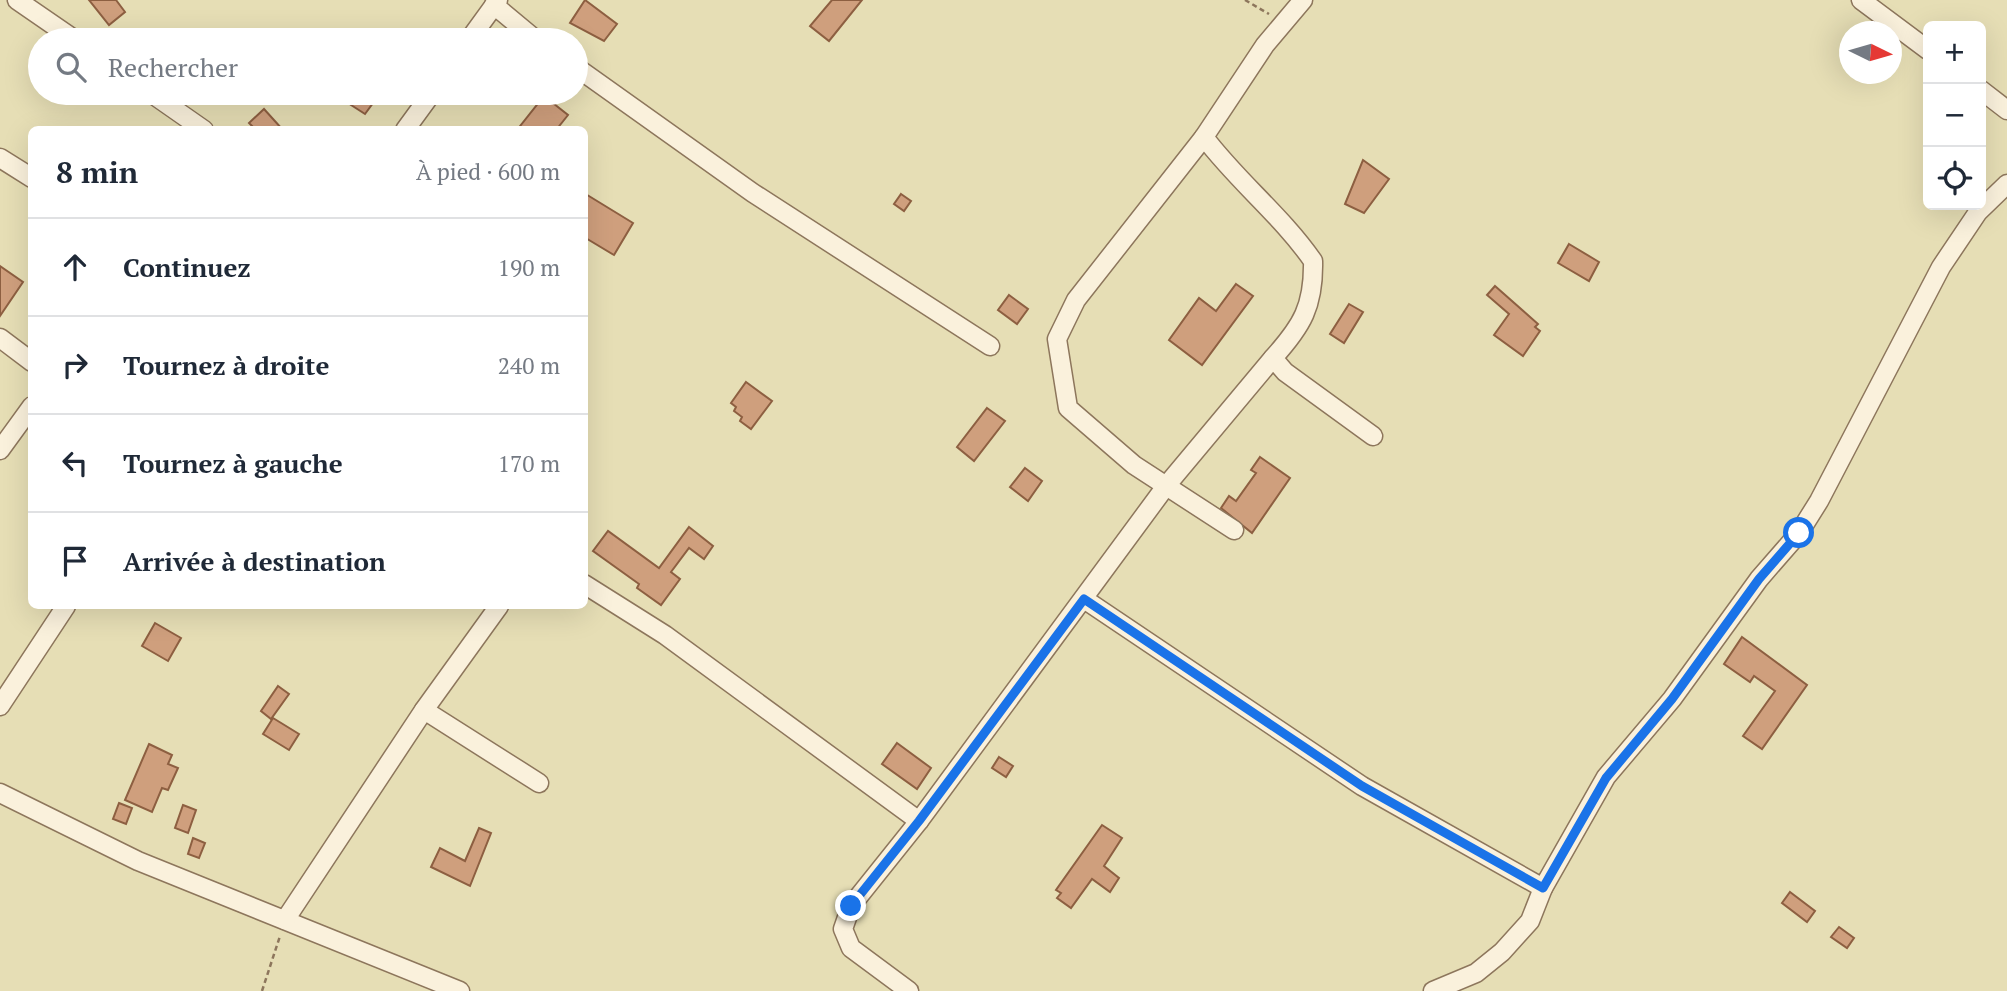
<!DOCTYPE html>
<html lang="fr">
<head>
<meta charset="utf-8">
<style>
  :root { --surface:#fff; --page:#f2f2f3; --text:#1f2937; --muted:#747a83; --line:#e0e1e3 }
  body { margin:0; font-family:"PT Serif",serif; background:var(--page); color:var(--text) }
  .controls { position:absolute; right:21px; top:21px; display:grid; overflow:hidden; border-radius:10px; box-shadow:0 7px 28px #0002 }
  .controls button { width:63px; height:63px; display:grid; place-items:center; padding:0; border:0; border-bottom:2px solid var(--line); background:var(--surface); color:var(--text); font:35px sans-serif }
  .compass { position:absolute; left:1839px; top:21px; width:63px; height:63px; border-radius:50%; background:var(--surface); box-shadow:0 7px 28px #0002; rotate:95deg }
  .stop { position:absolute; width:21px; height:21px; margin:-16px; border:5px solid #1a73e8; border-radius:50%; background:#fff }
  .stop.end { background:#1a73e8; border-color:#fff; box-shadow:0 2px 7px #0008 }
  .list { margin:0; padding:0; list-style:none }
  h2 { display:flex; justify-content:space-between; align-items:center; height:91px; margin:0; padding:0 28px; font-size:30px }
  h2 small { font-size:23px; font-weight:400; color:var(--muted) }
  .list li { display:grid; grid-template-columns:46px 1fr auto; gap:21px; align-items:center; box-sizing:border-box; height:98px; padding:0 28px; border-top:2px solid var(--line) }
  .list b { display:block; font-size:26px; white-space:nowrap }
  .list em { font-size:23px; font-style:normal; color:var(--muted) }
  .icon { flex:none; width:38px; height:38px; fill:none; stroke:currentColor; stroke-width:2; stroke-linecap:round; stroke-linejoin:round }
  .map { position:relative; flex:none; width:2007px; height:991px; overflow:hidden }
  .search { position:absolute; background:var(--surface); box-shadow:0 7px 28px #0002; left:28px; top:28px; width:560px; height:77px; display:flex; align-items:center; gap:18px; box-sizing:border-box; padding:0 24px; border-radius:38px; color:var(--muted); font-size:26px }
  .panel { position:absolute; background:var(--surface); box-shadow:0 7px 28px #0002; left:28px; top:126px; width:560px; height:483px; border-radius:10px }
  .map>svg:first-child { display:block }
</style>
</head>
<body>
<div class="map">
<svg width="2007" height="991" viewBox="0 0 2007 991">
  <rect width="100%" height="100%" fill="#f0e4c8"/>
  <path fill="#e6deb5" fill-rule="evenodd" d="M0 0H2007V991H0ZM1928 26H1981V205H1928ZM1850 32H1892V74H1850ZM40 40H576V93H40ZM32 130H584V606H32Z"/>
  <g fill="#cf9f7d" stroke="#8d5f41" stroke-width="2">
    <polygon points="89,0 116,0 125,12 109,25"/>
    <polygon points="585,0 617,24 604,41 570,23"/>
    <polygon points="832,0 862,0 829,41 810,26"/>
    <polygon points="355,93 373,103 365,114 348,103"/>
    <polygon points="544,96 568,115 556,130 517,130"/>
    <polygon points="264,109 283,130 256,130 249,123"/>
    <polygon points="1363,160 1389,179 1364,213 1345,204"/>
    <polygon points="584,193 633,223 614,255 584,237"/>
    <polygon points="901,194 911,201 904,211 894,204"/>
    <polygon points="1569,244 1599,262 1589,281 1558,263"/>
    <polygon points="0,266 23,282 0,316"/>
    <polygon points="1236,284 1253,296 1202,365 1169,340 1199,298 1216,311"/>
    <polygon points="1495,286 1538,324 1535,327 1540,331 1523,356 1494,335 1509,314 1487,295"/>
    <polygon points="1009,295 1028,309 1017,324 998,310"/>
    <polygon points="1349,304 1363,312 1344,343 1330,334"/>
    <polygon points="746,382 772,401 751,429 740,421 742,417 734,411 736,407 731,403"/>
    <polygon points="987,408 1005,421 974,461 957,447"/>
    <polygon points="1260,457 1290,478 1252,533 1221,508 1229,496 1236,501 1256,473 1251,470"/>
    <polygon points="1025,468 1042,481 1028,501 1010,487"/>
    <polygon points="689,527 713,546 704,559 689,548 671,572 680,579 661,605 637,588 639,584 593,551 608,531 659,568"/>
    <polygon points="155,623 181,638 168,661 142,646"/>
    <polygon points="1742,637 1807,685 1762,749 1743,736 1775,691 1754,676 1750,682 1724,664"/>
    <polygon points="278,686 289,694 271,719 261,711"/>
    <polygon points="273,718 299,734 289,750 263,734"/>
    <polygon points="897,743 931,768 917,789 882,764"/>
    <polygon points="149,744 172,755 168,764 178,768 168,790 162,788 152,812 125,800"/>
    <polygon points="999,757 1013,766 1006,777 992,768"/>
    <polygon points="119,803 132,808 126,824 113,819"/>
    <polygon points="183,805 196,810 188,833 175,828"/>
    <polygon points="1102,825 1122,838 1104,866 1119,878 1110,892 1092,879 1071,908 1057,898 1061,893 1056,890"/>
    <polygon points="479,828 491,833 470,886 431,867 440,848 465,861"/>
    <polygon points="193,838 205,843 199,858 188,854"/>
    <polygon points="1790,892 1815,911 1807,922 1782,903"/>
    <polygon points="1839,927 1854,938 1847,948 1831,937"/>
  </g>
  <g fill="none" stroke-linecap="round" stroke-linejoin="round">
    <defs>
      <g id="minor">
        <polyline points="17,0 75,40"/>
        <path d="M1303 0 1265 45 1204 137C1238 182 1281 215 1313 261 1314 306 1302 326 1273 358L1285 372 1373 436"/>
        <polyline points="1861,0 1928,50"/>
        <polyline points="494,5 536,40"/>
        <polyline points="469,40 498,0"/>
        <polyline points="576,67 753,193 990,346"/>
        <polyline points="1981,90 2007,110"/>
        <polyline points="151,93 204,130"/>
        <polyline points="405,130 432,93"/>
        <polyline points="1204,137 1076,300 1057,339 1068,408 1134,465 1234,530"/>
        <polyline points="0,158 32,178"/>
        <polyline points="0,338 32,362"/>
        <polyline points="0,450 32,406"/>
        <polyline points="584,584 665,635 919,821"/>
        <polyline points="1084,599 1362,786 1543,888"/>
        <polyline points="0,706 66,606"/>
        <polyline points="424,710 539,783"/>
        <polyline points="0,793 138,861 460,991"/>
        <polyline points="285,920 424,710 499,606"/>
        <polyline points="909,991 851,948 843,929 851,906 919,821 1166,486 1273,358"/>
        <polyline points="1433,991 1476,973 1502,952 1530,921 1543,888 1606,777 1672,699 1759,579 1799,533 1819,501 1941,267 1978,212 2007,184"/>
      </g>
    </defs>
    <use href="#minor" stroke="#8d765c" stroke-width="21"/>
    <g stroke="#8d765c" stroke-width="2.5" stroke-dasharray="5 3.5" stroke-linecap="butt">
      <polyline points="1245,0 1269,14"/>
      <polyline points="262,991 280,936"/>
    </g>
    <use href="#minor" stroke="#faf1dc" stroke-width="18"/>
  </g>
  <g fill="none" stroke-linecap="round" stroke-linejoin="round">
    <polyline stroke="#1a73e8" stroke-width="9" points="851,906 919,821 1084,599 1362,786 1543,888 1606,778 1672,699 1759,579 1799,533"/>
  </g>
</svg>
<div class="controls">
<button>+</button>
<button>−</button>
<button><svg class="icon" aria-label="locate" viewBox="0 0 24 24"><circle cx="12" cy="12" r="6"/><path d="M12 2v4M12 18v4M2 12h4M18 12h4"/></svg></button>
</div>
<svg class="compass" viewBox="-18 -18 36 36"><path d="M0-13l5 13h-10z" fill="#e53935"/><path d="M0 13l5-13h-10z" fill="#747a83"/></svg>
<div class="stop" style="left:1799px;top:533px"></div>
<div class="stop end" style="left:851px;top:906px"></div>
<div class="search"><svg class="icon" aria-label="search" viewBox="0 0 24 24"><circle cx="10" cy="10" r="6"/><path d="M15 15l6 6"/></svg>Rechercher</div>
<section class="panel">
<h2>8 min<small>À pied · 600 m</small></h2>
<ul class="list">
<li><svg class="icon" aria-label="ahead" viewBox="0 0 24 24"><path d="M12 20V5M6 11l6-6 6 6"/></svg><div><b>Continuez</b></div><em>190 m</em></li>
<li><svg class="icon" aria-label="right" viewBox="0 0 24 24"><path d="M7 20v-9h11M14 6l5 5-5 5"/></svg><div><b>Tournez à droite</b></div><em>240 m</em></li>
<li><svg class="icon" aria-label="left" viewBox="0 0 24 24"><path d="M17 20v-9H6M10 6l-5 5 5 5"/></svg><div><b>Tournez à gauche</b></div><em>170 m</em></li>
<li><svg class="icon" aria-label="arrive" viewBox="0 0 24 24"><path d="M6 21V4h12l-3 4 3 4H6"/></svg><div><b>Arrivée à destination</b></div></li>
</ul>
</section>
</div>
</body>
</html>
